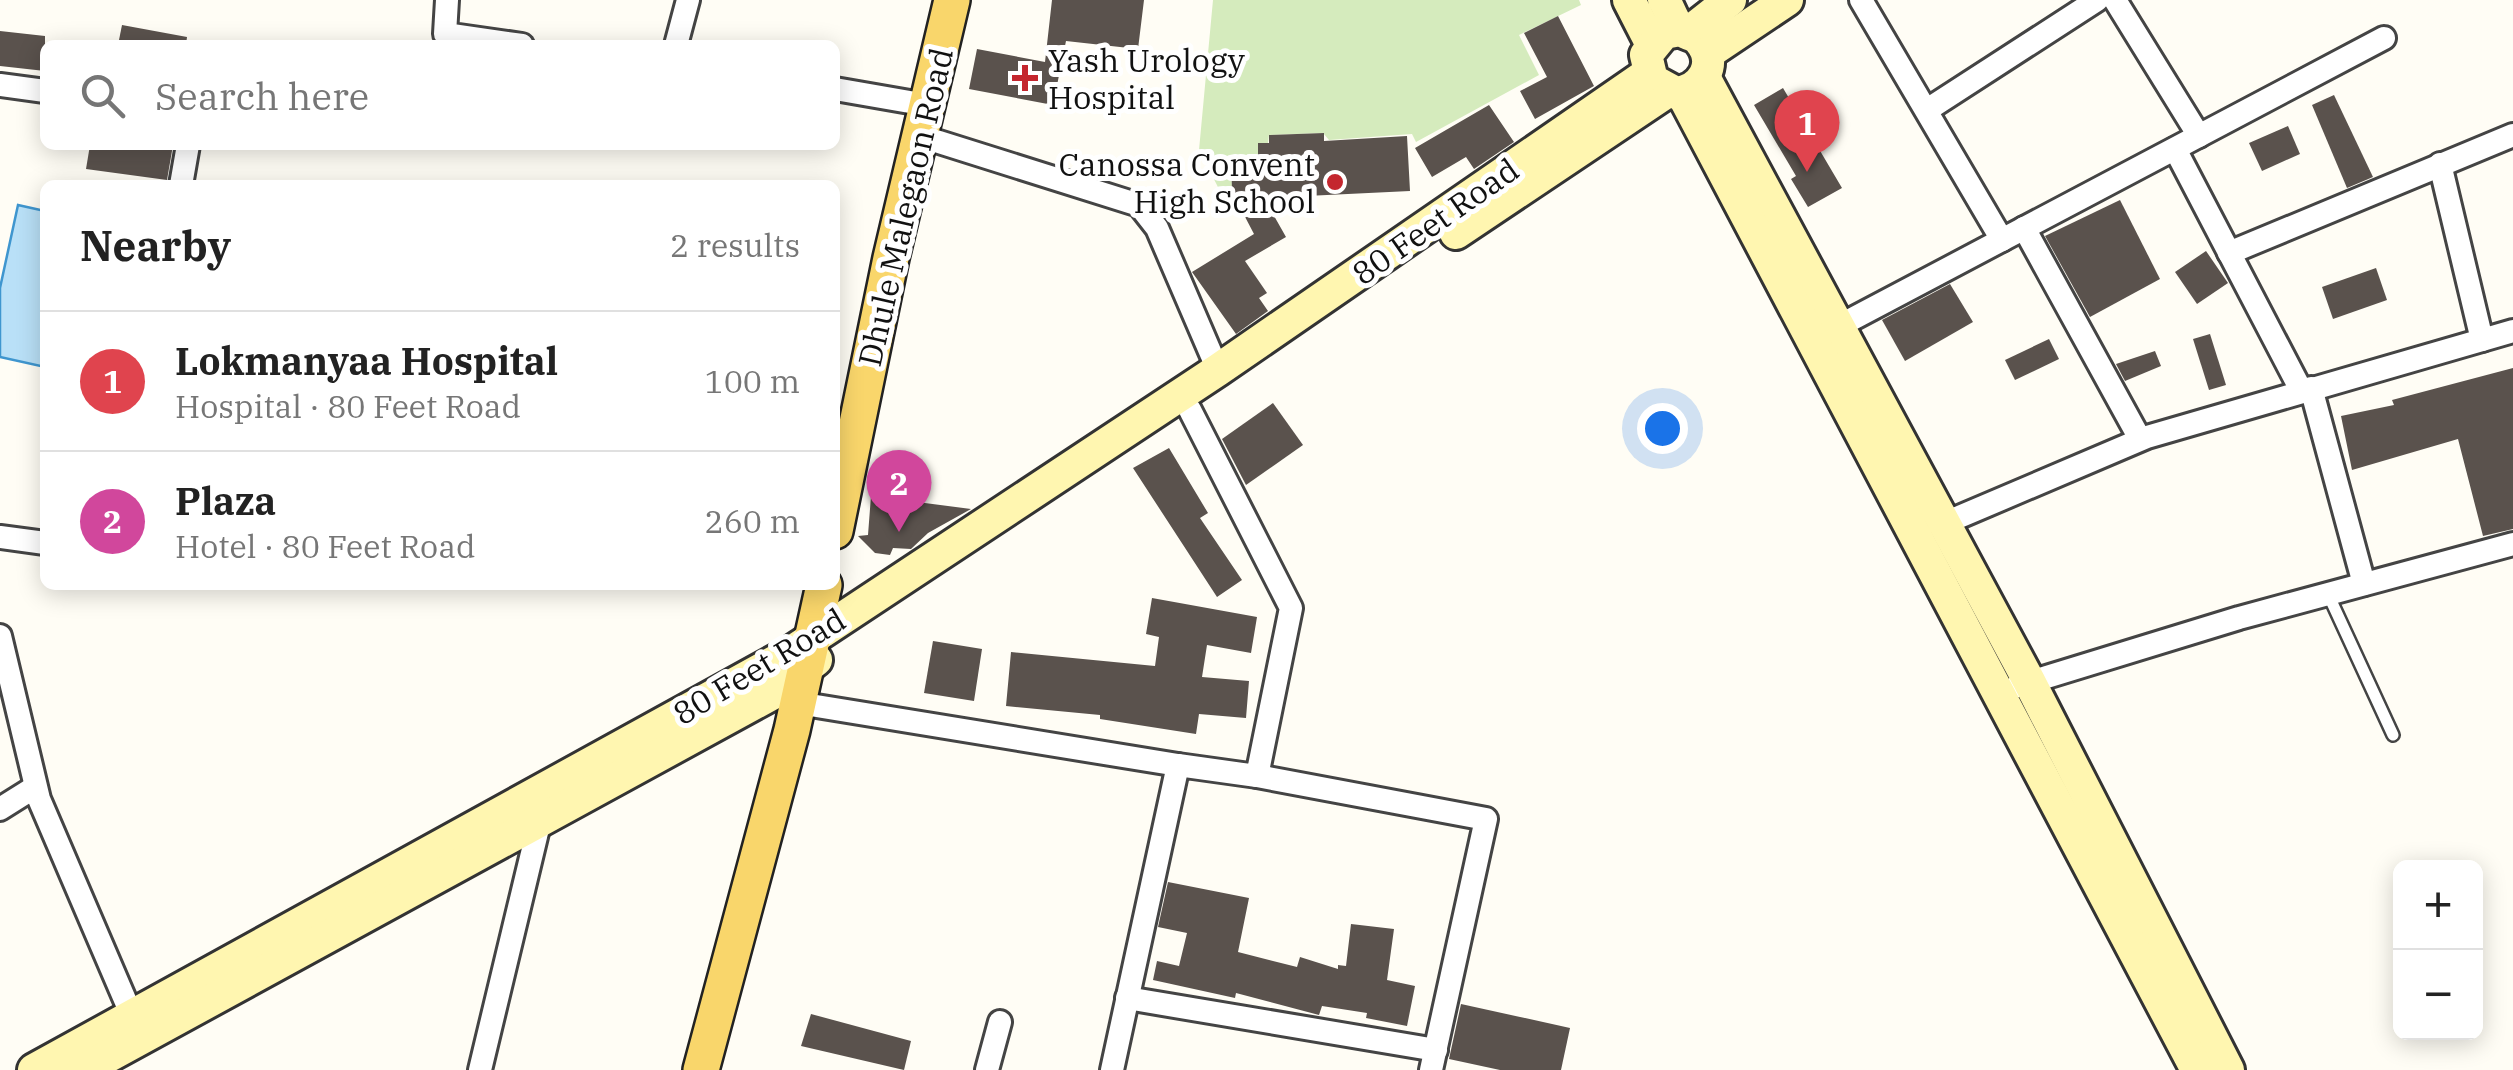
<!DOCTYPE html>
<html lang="en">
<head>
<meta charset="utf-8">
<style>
  :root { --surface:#fff; --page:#f6f6f6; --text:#222; --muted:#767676; --line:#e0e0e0; --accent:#2563eb }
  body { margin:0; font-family:"IBM Plex Serif",serif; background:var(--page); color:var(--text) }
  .controls { position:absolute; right:30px; bottom:30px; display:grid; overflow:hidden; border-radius:15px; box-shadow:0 5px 25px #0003 }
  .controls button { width:90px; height:90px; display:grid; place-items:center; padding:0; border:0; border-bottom:2px solid var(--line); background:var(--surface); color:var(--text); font:50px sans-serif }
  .you { position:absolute; left:1662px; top:428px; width:35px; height:35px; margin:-25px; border:8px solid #fff; border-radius:50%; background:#1a73e8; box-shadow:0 0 0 15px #1a73e833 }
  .badge { display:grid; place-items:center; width:65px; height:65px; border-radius:50%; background:var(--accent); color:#fff; font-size:32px; font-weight:700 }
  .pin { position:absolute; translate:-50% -82px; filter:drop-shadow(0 2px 5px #0008) }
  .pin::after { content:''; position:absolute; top:52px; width:35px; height:30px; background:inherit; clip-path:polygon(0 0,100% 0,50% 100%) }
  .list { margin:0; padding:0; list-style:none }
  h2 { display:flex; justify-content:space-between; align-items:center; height:130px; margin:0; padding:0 40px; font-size:42px }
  h2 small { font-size:32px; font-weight:400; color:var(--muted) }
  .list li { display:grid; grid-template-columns:65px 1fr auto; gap:30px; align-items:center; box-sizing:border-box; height:140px; padding:0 40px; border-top:2px solid var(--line) }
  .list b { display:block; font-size:38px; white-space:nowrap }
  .list p { margin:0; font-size:32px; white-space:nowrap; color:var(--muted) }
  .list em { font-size:32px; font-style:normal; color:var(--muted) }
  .icon { flex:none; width:55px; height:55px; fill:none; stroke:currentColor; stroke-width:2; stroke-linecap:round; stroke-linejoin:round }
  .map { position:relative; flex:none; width:2513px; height:1070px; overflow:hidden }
  .search { position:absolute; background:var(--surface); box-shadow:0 5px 25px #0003; left:40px; top:40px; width:800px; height:110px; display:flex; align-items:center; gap:25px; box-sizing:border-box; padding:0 35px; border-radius:15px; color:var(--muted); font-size:38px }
  .panel { position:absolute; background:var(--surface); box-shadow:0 5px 25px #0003; left:40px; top:180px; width:800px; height:410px; border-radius:15px }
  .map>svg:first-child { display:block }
</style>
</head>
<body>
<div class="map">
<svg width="2513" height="1070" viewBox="0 0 2513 1070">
  <rect width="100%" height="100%" fill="#fffdf5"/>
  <polygon fill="#d5ebbd" points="1213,0 1579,0 1581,5 1519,35 1539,75 1416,142 1412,134 1329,140 1323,133 1269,135 1268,143 1258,143 1258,166 1252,156 1230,157 1232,188 1220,191 1199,150"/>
  <polygon fill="#b9e0f7" stroke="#3f96cf" stroke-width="2.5" points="18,205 45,211 45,367 0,357 0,288"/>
  <g fill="#5a524d">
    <polygon points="1052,0 1144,0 1138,49 1066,41 1053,105 969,89 977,49 1045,62"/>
    <polygon points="1558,16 1594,86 1535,119 1520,91 1547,77 1524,33"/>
    <polygon points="122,25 187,37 186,45 118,45"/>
    <polygon points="0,31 45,36 45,71 0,66"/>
    <polygon points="1783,88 1842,188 1808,207 1791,179 1796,176 1754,105"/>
    <polygon points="2334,95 2373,177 2347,188 2312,105"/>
    <polygon points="1489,105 1514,142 1474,169 1466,157 1432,177 1415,148"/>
    <polygon points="2288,126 2300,154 2262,171 2249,143"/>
    <polygon points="1324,133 1324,141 1407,136 1410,191 1264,198 1286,237 1245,261 1267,293 1259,298 1268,311 1236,334 1192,272 1254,234 1232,192 1231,157 1258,156 1258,143 1269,143 1269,135"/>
    <polygon points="90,145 173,145 167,180 86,169"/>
    <polygon points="2120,200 2160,279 2090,317 2045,236"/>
    <polygon points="2206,251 2228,283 2197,304 2175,272"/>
    <polygon points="2376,268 2387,300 2333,319 2322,287"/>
    <polygon points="1950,284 1973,322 1905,361 1882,320"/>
    <polygon points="2210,334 2226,385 2209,390 2193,339"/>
    <polygon points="2049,339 2059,359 2015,380 2005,360"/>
    <polygon points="2155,351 2161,366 2125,381 2116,364"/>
    <polygon points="2513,368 2513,529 2483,536 2458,439 2352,470 2341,416 2394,405 2392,400"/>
    <polygon points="1273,403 1303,445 1246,485 1222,439"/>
    <polygon points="1169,448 1208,513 1200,518 1242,580 1217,597 1133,468"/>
    <polygon points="871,496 971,509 928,533 911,549 893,548 890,555 875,553 858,536 868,535"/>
    <polygon points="1152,598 1257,617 1251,653 1207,645 1202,677 1249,681 1246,718 1199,714 1196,734 1100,719 1100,715 1006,706 1011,652 1155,666 1159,637 1146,634"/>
    <polygon points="933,641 982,649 974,701 924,693"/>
    <polygon points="1168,882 1249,898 1238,952 1297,967 1300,957 1338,969 1338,965 1346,966 1351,924 1394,929 1387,980 1415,986 1407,1026 1366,1018 1367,1013 1322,1006 1319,1015 1236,993 1235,998 1153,980 1157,961 1179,966 1187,933 1158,927"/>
    <polygon points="1461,1004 1570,1028 1561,1070 1500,1070 1449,1059"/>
    <polygon points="811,1014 911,1041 904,1070 801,1046"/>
  </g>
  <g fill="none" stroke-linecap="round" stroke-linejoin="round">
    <defs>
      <polyline id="lane" points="2328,594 2393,735"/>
      <g id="street">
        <polyline points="447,0 445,34 522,45"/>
        <polyline points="1861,0 2002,240"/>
        <polyline points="2115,0 2199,136"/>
        <polyline points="676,45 688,0"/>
        <polyline points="0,85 45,91"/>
        <polyline points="835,89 927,105"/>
        <polyline points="1927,110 2097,0"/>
        <polyline points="920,136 1139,205 1157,228 1218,370"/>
        <polyline points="2175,149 2301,390"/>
        <polyline points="2440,164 2482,340"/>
        <polyline points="181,185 188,145"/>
        <polyline points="2024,228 2140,439"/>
        <polyline points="2229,253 2513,135"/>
        <polyline points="1839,326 2384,38"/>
        <polyline points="2311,388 2364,584"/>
        <polyline points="1945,523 2147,437 2513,331"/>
        <polyline points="0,537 45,543"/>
        <polyline points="0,636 39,799 132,1016"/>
        <polyline points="2017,686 2239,618 2513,544"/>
        <polyline points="798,703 1178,765"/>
        <polyline points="1257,776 1486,819 1431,1070"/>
        <polyline points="0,809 35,787"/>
        <polyline points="1127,998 1436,1050"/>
        <polyline points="480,1070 540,820"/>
        <polyline points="987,1070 1000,1022"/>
        <polyline points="1112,1070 1178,765 1257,776 1291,608 1190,410"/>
      </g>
      <g id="secondary">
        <polyline points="1629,0 1651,43"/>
        <path d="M1664 0C1669 8 1673 22 1680 29 1686 35 1695 34 1700 41 1719 64 1702 90 1676 93L1652 80 1646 55 1664 33 1680 30"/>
        <polyline points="1688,33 1730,0"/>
        <polyline points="1708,53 1787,0"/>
        <polyline points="1704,77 2029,681 2228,1070"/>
        <polyline points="1682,93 2197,1070"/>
        <polyline points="1456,233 1668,91"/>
        <polyline points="34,1070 787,655 1218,370 1649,73"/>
        <polyline points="83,1070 777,691 816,660"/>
      </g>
      <g id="primary">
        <polyline points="835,531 891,258 952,0"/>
        <polyline points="701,1070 792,730 824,585"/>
      </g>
    </defs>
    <use href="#lane" stroke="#444" stroke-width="16"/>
    <use href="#street" stroke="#444" stroke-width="28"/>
    <use href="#secondary" stroke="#333" stroke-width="38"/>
    <use href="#primary" stroke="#222" stroke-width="40"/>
    <use href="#lane" stroke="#fff" stroke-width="11"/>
    <use href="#street" stroke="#fff" stroke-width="22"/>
    <use href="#secondary" stroke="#fff6b0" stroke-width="32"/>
    <use href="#primary" stroke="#f9d66b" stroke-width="35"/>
  </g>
  <g fill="#c4262e" stroke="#fff" stroke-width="4">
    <path d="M1020 63h10v10h10v10h-10v10h-10v-10h-10v-10h10z"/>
    <circle cx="1335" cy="182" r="10"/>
  </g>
  <g text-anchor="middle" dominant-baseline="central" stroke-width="10" stroke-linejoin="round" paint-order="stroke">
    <g font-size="32" fill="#111" stroke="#fff" text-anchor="start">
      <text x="1048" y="60">Yash Urology<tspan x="1048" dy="37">Hospital</tspan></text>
      <text x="1315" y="164" text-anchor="end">Canossa Convent<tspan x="1315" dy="37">High School</tspan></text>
    </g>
    <g font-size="32" fill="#111" stroke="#fff">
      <text transform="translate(905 207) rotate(-77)">Dhule Malegaon Road</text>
      <text transform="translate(1435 221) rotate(-35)">80 Feet Road</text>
      <text transform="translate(759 666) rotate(-31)">80 Feet Road</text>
    </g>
  </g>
</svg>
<div class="controls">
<button>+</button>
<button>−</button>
</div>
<div class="you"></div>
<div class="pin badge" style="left:1807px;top:172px;background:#e0444e">1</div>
<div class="pin badge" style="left:899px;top:532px;background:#d1479c">2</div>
<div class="search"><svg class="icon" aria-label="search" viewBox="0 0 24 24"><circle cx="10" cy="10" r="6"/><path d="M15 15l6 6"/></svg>Search here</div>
<section class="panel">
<h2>Nearby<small>2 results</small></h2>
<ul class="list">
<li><span class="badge" style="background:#e0444e">1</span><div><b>Lokmanyaa Hospital</b><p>Hospital · 80 Feet Road</p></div><em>100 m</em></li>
<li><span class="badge" style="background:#d1479c">2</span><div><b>Plaza</b><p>Hotel · 80 Feet Road</p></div><em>260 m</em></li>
</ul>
</section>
</div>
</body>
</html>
